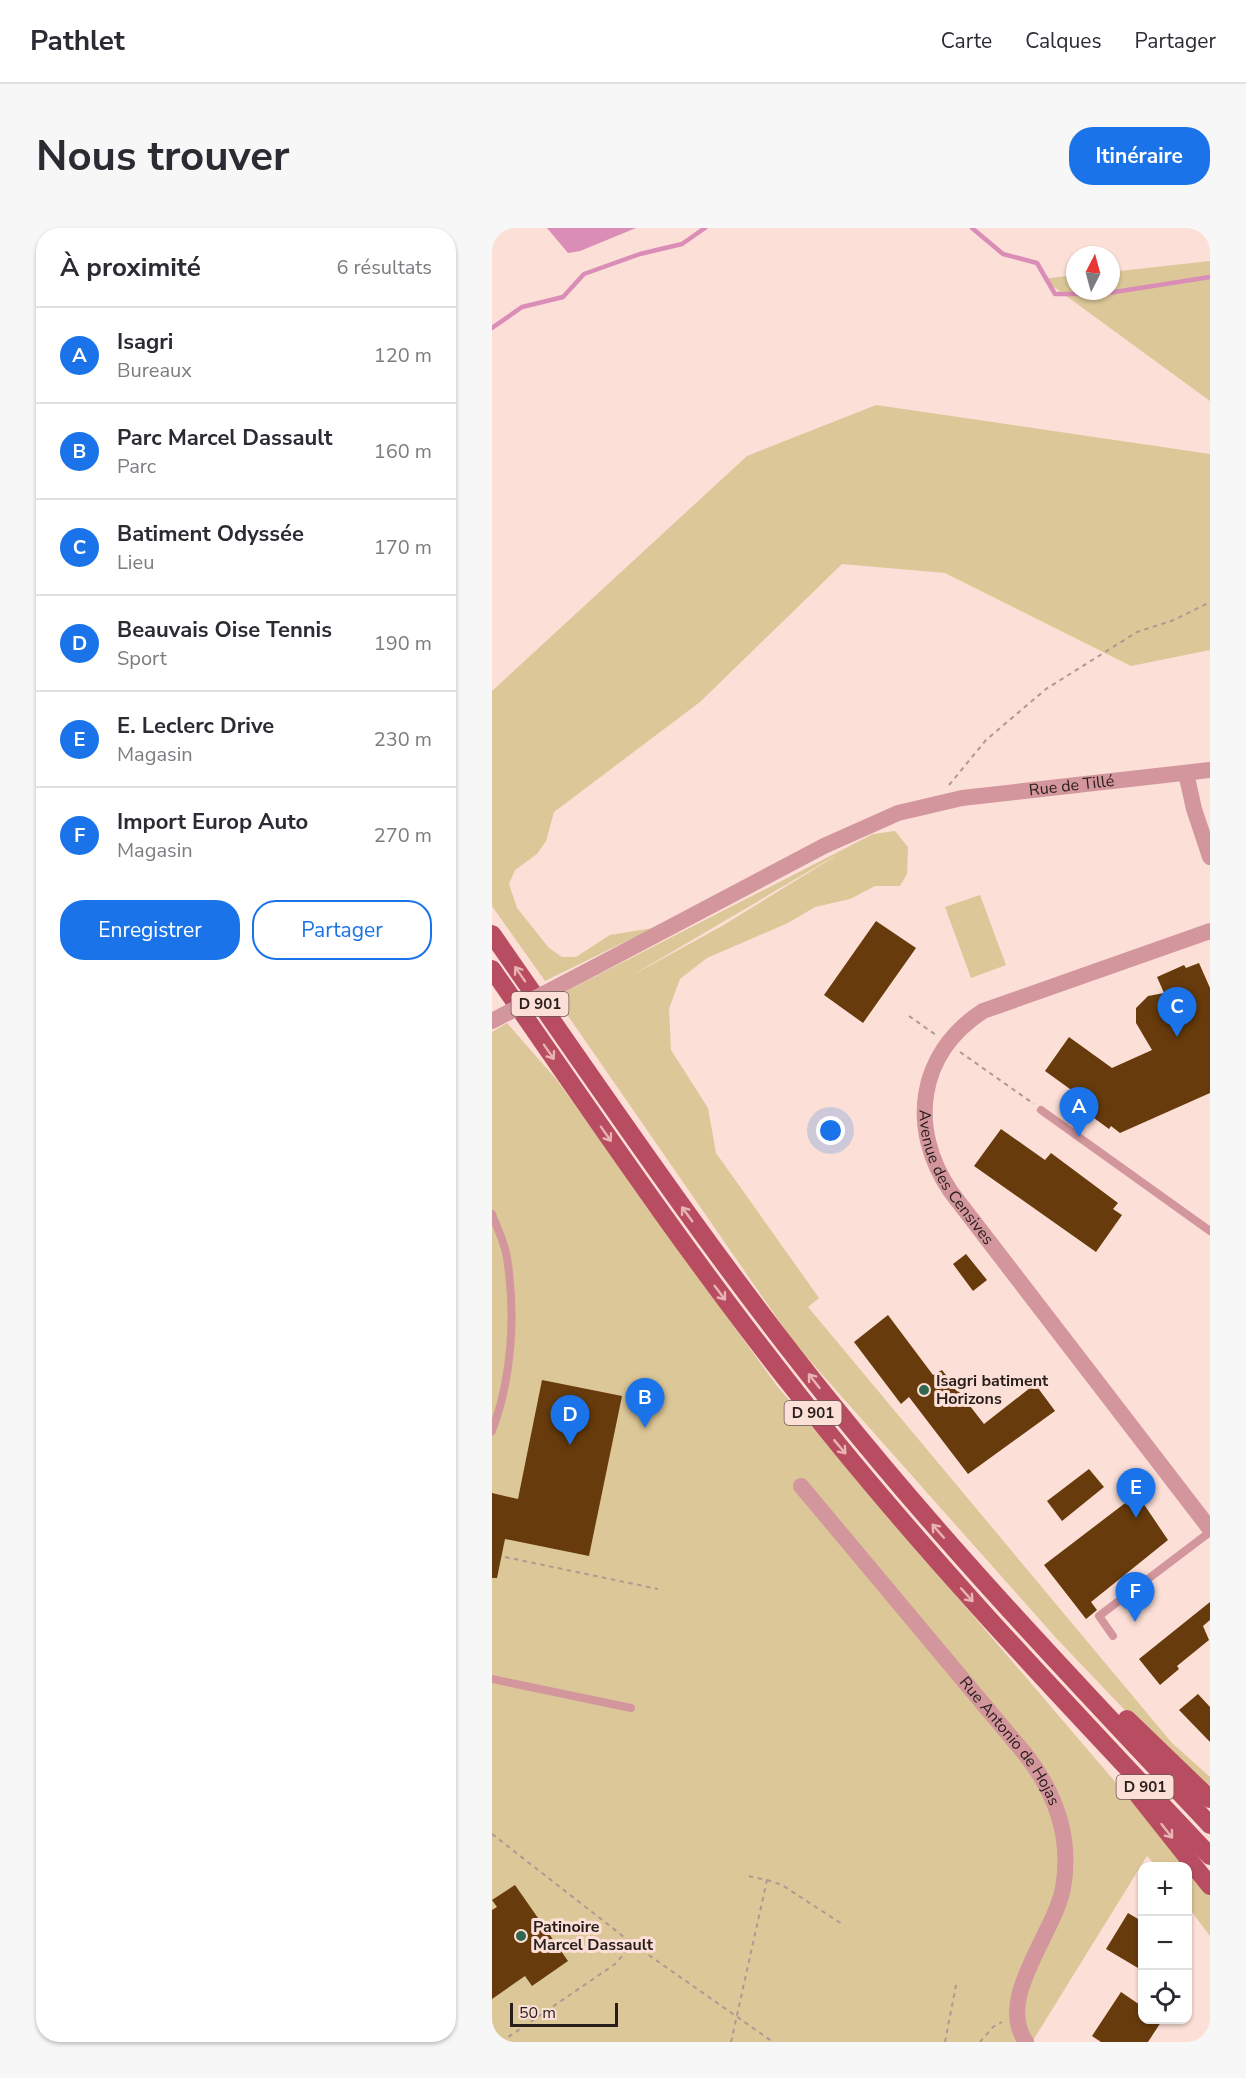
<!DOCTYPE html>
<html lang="fr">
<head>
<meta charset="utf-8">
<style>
  :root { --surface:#fff; --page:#f7f7f7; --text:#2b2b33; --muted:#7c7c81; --line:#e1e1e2; --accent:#1a73e8 }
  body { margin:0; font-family:"Nunito Sans",sans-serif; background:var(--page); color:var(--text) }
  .controls { position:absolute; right:18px; bottom:18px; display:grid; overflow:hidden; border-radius:12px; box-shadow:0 2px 4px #0004 }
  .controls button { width:54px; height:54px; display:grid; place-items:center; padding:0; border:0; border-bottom:2px solid var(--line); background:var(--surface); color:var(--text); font:30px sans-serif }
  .compass { position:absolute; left:574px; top:18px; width:54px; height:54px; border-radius:50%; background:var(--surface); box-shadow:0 2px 4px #0004; rotate:6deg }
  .scale { position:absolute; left:18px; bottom:15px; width:108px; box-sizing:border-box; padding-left:6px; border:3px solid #281e1b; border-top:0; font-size:16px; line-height:21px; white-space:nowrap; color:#281e1b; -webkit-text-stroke:4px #fcdfd6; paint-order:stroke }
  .you { position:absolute; left:339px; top:903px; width:21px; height:21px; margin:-15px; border:4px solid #fff; border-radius:50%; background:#1a73e8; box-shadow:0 0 0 9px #1a73e833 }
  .badge { display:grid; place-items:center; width:39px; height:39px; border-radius:50%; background:var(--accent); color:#fff; font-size:20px; font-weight:700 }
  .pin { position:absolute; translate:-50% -50px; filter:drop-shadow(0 2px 3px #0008) }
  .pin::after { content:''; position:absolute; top:32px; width:21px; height:18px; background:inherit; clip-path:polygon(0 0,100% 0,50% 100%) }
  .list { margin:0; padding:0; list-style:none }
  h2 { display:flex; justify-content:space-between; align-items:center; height:78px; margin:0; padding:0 24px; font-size:26px }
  h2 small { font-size:20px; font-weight:400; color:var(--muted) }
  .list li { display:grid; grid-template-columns:39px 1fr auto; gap:18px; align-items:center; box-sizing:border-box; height:96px; padding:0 24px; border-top:2px solid var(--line) }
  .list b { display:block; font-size:22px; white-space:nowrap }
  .list p { margin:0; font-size:20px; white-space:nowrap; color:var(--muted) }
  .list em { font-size:20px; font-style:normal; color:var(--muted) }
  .actions { display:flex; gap:12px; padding:18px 24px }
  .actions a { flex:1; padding:14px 0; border:2px solid var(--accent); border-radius:24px; text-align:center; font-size:21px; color:var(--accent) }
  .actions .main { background:var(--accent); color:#fff }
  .icon { flex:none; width:33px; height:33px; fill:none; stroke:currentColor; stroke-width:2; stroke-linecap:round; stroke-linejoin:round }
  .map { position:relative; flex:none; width:718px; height:1814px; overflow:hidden; border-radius:24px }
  header { display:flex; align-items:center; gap:36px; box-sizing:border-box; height:84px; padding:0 30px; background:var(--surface); border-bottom:2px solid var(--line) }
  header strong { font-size:28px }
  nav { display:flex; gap:33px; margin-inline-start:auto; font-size:21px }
  .intro { display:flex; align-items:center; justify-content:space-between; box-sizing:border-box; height:144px; padding:0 36px }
  h1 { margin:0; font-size:42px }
  .button { padding:15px 27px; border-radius:24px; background:var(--accent); color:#fff; font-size:21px; font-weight:700 }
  main { display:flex; gap:36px; padding:0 36px }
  aside { flex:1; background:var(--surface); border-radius:24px; box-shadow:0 2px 4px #0004 }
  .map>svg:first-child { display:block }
</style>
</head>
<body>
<header>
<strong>Pathlet</strong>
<nav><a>Carte</a><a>Calques</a><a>Partager</a></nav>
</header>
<div class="intro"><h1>Nous trouver</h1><a class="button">Itinéraire</a></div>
<main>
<aside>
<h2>À proximité<small>6 résultats</small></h2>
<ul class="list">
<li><span class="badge">A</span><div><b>Isagri</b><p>Bureaux</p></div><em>120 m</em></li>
<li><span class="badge">B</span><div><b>Parc Marcel Dassault</b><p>Parc</p></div><em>160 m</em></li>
<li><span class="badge">C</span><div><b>Batiment Odyssée</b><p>Lieu</p></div><em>170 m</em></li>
<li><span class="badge">D</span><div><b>Beauvais Oise Tennis</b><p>Sport</p></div><em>190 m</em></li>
<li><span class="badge">E</span><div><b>E. Leclerc Drive</b><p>Magasin</p></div><em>230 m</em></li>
<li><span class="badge">F</span><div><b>Import Europ Auto</b><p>Magasin</p></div><em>270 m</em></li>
</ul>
<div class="actions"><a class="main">Enregistrer</a><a>Partager</a></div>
</aside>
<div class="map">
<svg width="718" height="1814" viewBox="0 0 718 1814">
  <rect width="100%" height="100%" fill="#fcdfd6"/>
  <g fill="#dcc798" fill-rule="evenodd">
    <polygon points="718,33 718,173 551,51 583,47 583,63 619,63 619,44"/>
    <polygon points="384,177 718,226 718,422 639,438 453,345 350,336 208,474 62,584 54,613 45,626 23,642 17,656 25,680 57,720 70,729 84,729 118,707 161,700 53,753 0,678 0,463 255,228"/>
    <path d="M403 603 416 619 415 646 408 658H383L358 671 323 679 296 695 215 730 188 751 177 781 179 822 216 880 224 925 327 1070 316 1079 680 1515 718 1549V1566L669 1520 565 1411 303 1116 63 769 381 606ZM342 629 230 698 139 748 341 629Z"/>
    <polygon points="488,667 514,737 479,750 453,679"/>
    <polygon points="15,795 64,851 285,1158 695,1638 664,1638 655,1628 540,1814 0,1814 0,804"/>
    <polygon points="696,1639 718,1668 718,1708 696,1679"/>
  </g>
  <polygon fill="#d98db7" points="55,0 144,0 88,23 76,25"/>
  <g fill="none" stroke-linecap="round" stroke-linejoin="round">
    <g stroke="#d98db7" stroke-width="4.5">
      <polyline points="480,0 511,26 545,35 563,66 610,66 718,49"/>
      <polyline points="0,100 30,79 71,69 92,46 148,26 190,16 213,0"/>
    </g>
  </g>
  <g fill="#673b0b">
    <polygon points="384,693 424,720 371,795 332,767"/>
    <polygon points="707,735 718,760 718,865 628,905 619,898 617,901 591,882 596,874 553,843 577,809 620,840 660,822 644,795 644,780 656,768 672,765 665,749 692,737 694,740"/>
    <polygon points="509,901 553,932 559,925 626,975 621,981 630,987 604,1024 482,938"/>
    <polygon points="474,1026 495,1052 481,1063 461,1036"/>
    <polygon points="396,1087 441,1147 450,1142 492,1196 543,1156 563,1183 476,1246 417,1169 409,1176 362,1114"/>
    <polygon points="50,1152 130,1168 97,1328 13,1311 5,1350 0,1350 0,1265 26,1271"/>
    <polygon points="597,1241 612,1259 570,1293 555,1273"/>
    <polygon points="645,1266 676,1312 599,1374 605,1382 594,1391 552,1337"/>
    <polygon points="718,1374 718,1392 711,1398 717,1412 685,1438 687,1441 668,1457 647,1431"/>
    <polygon points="706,1466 718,1479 718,1514 687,1482"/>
    <polygon points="23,1657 76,1733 40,1758 33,1748 0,1771 0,1682 5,1679 0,1672"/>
    <polygon points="636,1685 651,1694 651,1743 614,1721"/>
    <polygon points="629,1764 651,1779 651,1791 671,1791 656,1814 609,1814 600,1808"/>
  </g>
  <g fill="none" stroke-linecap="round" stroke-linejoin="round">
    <g stroke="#af9992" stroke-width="2" stroke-dasharray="4.5 4.5" stroke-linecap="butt">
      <polyline points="457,557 494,512 554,461 645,404 682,392 718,374"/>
      <polyline points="417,788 444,807"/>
      <polyline points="468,824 542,876"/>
      <polyline points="13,1329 166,1361"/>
      <polyline points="0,1606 141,1716 281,1814"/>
      <polyline points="275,1652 290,1657 350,1696"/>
      <polyline points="9,1814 123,1736 141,1716"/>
      <polyline points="239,1814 275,1652 256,1648"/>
      <polyline points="453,1814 464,1757"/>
      <polyline points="488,1814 501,1799 510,1794"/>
    </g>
    <g stroke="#d3969d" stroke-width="8">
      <polyline points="549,882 718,1003"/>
      <path d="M0 986C5 1000 13 1015 15 1030 24 1086 20 1150 0 1203"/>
      <polyline points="621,1408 607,1388 718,1304"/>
      <polyline points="0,1451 139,1480"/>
    </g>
    <g stroke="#d3969d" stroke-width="16">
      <polyline points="694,545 702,581 718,629"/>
      <path id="s1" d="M718 703 491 783C425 826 416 901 459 964L718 1301"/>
      <path id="s2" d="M103 739 332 618 406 585 470 570 718 542"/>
      <path id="s3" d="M309 1258 534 1527C564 1566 580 1610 571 1660 562 1707 503 1770 534 1814"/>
    </g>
    <g stroke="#b84c60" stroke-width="18">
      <path d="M0 706C111 865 219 1026 341 1177 459 1324 589 1460 718 1597"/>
      <path d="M0 741C99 884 197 1029 305 1165 433 1328 576 1477 718 1628"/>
      <polyline points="635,1491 718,1571"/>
      <polyline points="645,1566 718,1658"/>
    </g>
    <polyline stroke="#d3969d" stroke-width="16" points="0,793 103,739"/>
  </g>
  <defs><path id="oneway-shaft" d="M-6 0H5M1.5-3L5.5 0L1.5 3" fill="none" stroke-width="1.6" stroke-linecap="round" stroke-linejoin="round" transform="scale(1.5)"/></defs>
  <g stroke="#e8b3b3">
    <use href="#oneway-shaft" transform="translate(28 746) rotate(-125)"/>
    <use href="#oneway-shaft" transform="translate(57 824) rotate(55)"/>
    <use href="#oneway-shaft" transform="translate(114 906) rotate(55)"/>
    <use href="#oneway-shaft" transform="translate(195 986) rotate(-126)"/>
    <use href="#oneway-shaft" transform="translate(228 1065) rotate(53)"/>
    <use href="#oneway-shaft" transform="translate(322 1153) rotate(-128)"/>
    <use href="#oneway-shaft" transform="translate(348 1219) rotate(50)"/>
    <use href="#oneway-shaft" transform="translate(446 1303) rotate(-131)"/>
    <use href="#oneway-shaft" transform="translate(475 1367) rotate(48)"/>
    <use href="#oneway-shaft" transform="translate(675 1603) rotate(52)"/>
  </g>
  <g fill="#2f674f" stroke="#fcdfd6" stroke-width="2">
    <circle cx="432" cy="1162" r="6"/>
    <circle cx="29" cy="1708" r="6"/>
  </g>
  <g text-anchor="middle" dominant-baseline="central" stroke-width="6" stroke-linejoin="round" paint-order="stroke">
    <g fill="#fcdfd6" stroke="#685853" stroke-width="1.5">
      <rect x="19.5" y="764" width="57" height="24" rx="4.5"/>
      <rect x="292.5" y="1173" width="57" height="24" rx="4.5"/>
      <rect x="624.5" y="1547" width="57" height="24" rx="4.5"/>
    </g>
    <g font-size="15" font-weight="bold" fill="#281e1b">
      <text x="48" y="776">D 901</text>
      <text x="321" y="1185">D 901</text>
      <text x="653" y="1559">D 901</text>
    </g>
    <g font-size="16" fill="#281e1b" stroke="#fcdfd6">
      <text stroke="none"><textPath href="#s2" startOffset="516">Rue de Tillé</textPath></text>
      <text stroke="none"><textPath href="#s1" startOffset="436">Avenue des Censives</textPath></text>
      <text stroke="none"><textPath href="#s3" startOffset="330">Rue Antonio de Hojas</textPath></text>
    </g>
    <g font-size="16" font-weight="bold" fill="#281e1b" stroke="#fcdfd6" text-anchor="start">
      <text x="444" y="1153">Isagri batiment<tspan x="444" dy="18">Horizons</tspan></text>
      <text x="41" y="1699">Patinoire<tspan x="41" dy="18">Marcel Dassault</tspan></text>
    </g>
  </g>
</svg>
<div class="controls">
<button>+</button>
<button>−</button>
<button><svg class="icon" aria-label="locate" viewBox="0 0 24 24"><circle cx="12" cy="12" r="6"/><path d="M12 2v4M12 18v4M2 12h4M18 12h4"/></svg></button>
</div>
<svg class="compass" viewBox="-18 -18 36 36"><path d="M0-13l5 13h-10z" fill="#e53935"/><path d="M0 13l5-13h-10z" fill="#7c7c81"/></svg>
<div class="scale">50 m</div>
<div class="you"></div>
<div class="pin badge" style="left:587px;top:909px">A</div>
<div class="pin badge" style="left:153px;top:1200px">B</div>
<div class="pin badge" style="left:685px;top:809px">C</div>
<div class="pin badge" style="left:78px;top:1217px">D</div>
<div class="pin badge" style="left:644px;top:1290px">E</div>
<div class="pin badge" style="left:643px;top:1394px">F</div>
</div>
</main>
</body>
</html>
